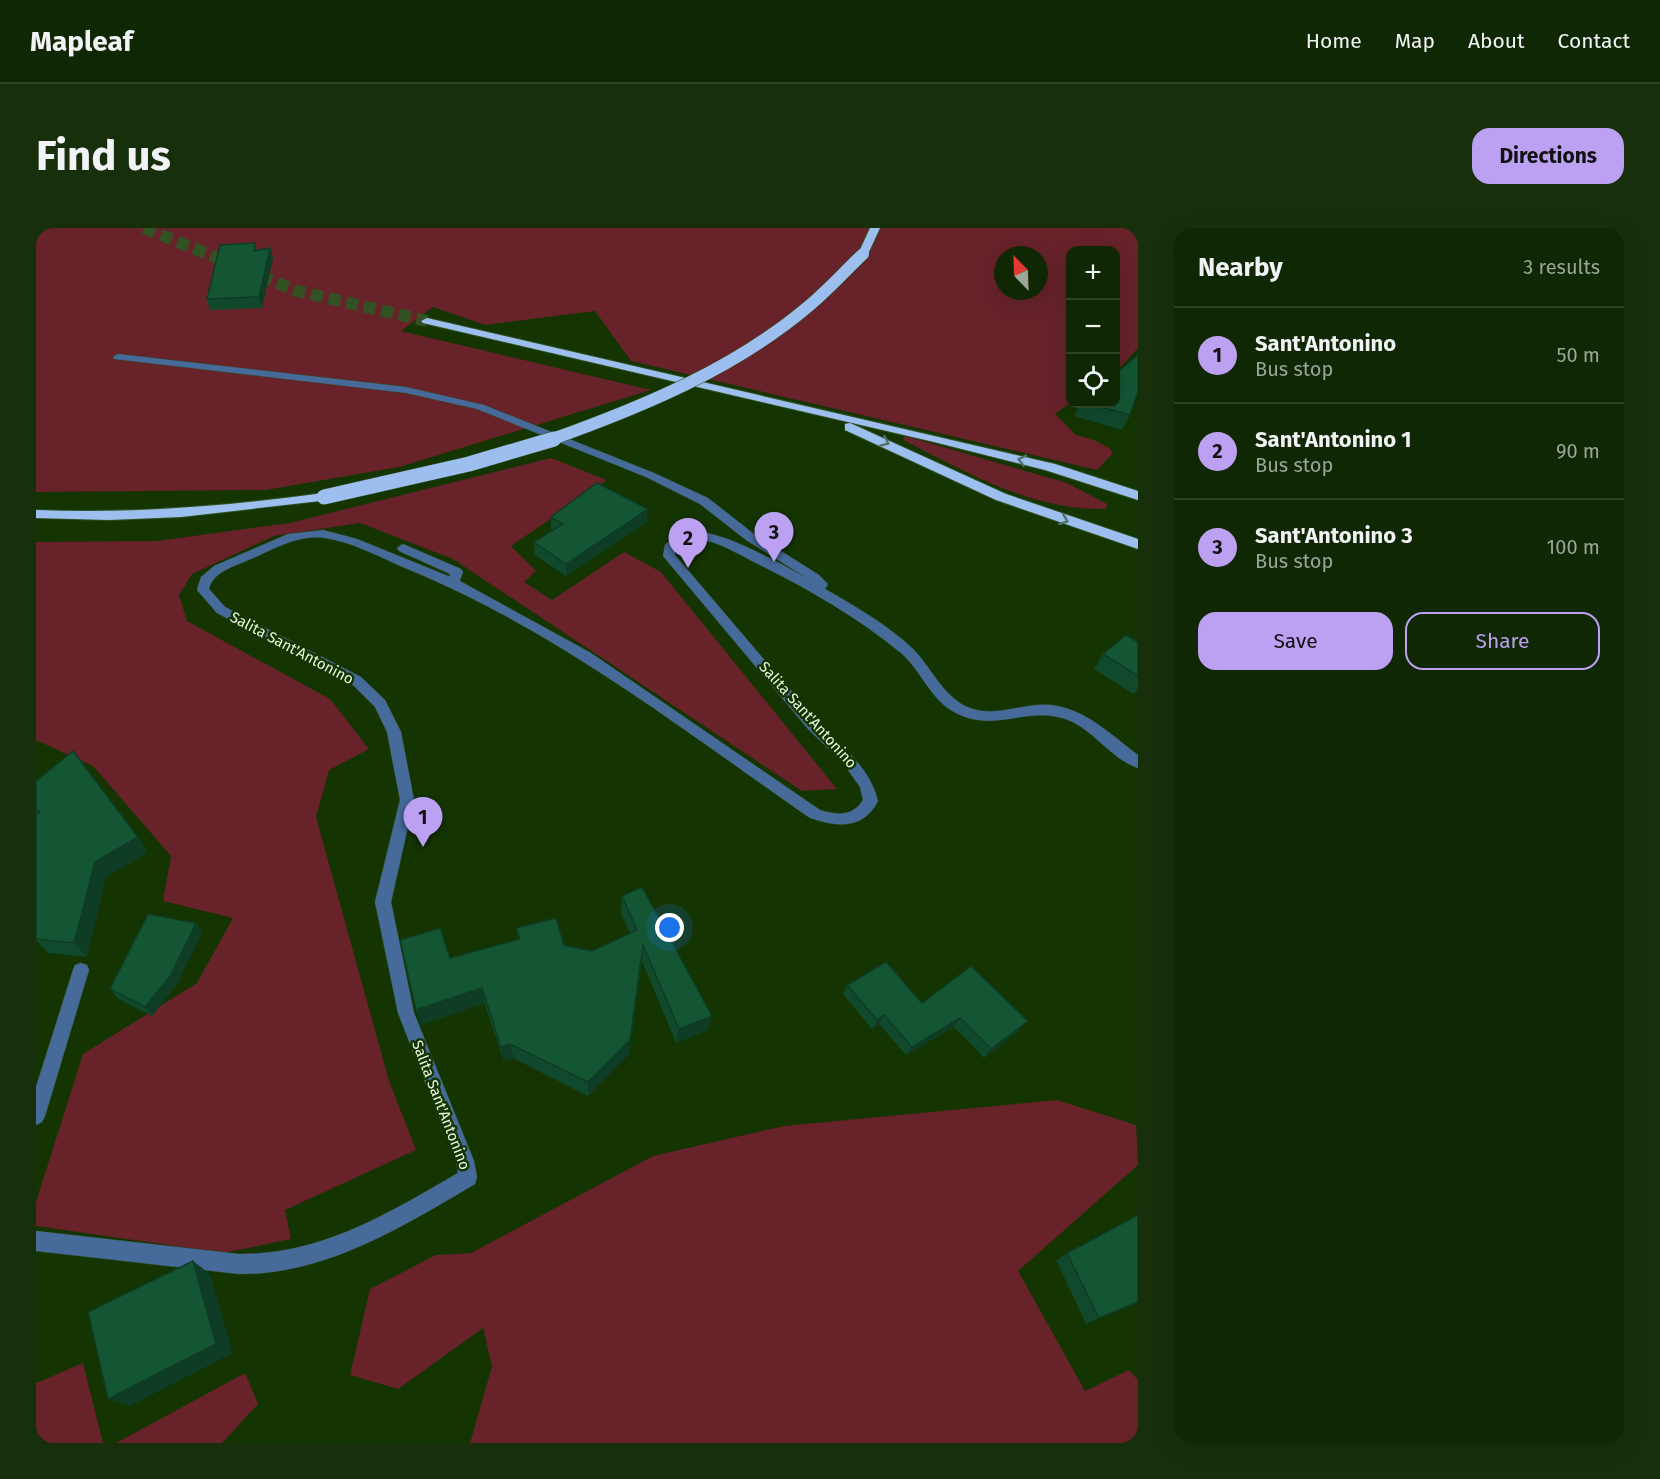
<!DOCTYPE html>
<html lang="en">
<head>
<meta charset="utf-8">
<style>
  :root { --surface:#0f2702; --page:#182f0c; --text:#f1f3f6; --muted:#9ba599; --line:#2f4424; --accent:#bca0f2 }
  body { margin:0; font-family:"Fira Sans",sans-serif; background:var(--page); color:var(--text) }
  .controls { position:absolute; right:18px; top:18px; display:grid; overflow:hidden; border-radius:12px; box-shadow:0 6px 24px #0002 }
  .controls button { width:54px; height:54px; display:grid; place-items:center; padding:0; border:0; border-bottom:2px solid var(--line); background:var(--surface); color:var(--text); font:30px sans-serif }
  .compass { position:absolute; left:958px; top:18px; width:54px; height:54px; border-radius:50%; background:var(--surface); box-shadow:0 6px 24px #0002; rotate:337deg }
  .you { position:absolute; left:634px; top:700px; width:21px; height:21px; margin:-15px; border:4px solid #fff; border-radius:50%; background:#1a73e8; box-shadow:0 0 0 9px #1a73e833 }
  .badge { display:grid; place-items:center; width:39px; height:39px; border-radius:50%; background:var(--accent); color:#111; font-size:20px; font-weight:700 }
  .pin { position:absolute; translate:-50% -50px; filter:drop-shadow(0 2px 3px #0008) }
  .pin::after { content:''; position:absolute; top:32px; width:21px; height:18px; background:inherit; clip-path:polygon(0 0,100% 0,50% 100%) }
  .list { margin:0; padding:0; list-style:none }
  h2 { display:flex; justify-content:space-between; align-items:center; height:78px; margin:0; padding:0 24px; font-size:26px }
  h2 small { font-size:20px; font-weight:400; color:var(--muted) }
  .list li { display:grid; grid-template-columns:39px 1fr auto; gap:18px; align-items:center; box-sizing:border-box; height:96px; padding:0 24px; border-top:2px solid var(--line) }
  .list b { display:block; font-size:22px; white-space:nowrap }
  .list p { margin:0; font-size:20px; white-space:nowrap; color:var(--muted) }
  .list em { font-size:20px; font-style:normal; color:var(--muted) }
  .actions { display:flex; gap:12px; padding:18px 24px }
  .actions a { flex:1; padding:14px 0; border:2px solid var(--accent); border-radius:18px; text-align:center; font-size:21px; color:var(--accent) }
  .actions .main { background:var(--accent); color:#111 }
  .icon { flex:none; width:33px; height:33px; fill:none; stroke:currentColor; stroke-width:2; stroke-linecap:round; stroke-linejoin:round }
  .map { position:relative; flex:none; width:1102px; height:1215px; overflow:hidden; border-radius:18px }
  header { display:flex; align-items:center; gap:36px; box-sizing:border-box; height:84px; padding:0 30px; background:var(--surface); border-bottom:2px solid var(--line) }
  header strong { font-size:28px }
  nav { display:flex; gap:33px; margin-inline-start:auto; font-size:21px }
  .intro { display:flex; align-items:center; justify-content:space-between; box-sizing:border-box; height:144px; padding:0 36px }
  h1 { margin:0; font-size:42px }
  .button { padding:15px 27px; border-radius:18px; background:var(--accent); color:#111; font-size:21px; font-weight:700 }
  main { display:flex; gap:36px; padding:0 36px }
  aside { flex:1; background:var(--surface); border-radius:18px; box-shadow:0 6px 24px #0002 }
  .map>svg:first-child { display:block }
</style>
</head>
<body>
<header>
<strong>Mapleaf</strong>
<nav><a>Home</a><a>Map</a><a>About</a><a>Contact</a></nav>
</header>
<div class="intro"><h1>Find us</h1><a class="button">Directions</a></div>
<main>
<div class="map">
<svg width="1102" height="1215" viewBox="0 0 1102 1215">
  <rect width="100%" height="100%" fill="#143402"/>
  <g fill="#67222a" fill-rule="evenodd">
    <path d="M0 0H1102V120L1080 144V22H1034V175L1019 186 1040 207 1058 212 1073 220 1077 225 1061 242 595 133 559 83 449 97 397 79 365 103 615 162 363 239 230 262 0 264ZM967 27H1003V63H967Z"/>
    <path d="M869 208 1031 255 1071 276 1070 281C998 282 939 249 877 217L867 212Z"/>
    <polygon points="515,230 571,252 475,318 500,343 488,354 516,372 588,324 625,344 801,561 766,563 417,331 324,295 238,308 156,346 143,367 151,393 294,471 333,521 293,542 280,589 353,853 380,922 249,982 255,1011 188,1025 0,998 0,974 47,826 161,755 197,690 127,673 135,628 57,538 0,512 0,314 121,313 254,295"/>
    <polygon points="1021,872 1100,897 1102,937 982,1043 1049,1163 1093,1142 1102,1152 1102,1215 434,1215 456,1138 447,1100 362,1161 314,1147 334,1061 400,1027 435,1025 617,928 748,898"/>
    <polygon points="47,1135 67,1215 0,1215 0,1155"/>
    <polygon points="209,1145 222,1176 186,1215 80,1215"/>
  </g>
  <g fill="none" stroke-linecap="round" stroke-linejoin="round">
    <polyline stroke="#335223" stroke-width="12" stroke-dasharray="12 6" stroke-linecap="butt" points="108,0 261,63 391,93"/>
    <defs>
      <polygon id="service" points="367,316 425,341 427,344 422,358 414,358 412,355 414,346 363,323 361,320"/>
      <g id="minor">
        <path d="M82 126 370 159 448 177 618 245 672 270 718 306 783 347 792 356 789 361C819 378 852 397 877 421 895 439 905 465 929 478 958 492 986 474 1015 477 1050 481 1075 507 1102 527V540C1072 530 1054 495 1022 489 985 481 957 504 920 485 894 472 886 443 865 425 820 388 769 359 718 334 704 327 688 317 672 313 660 309 648 312 639 321V327C686 382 732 437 780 491 803 518 833 536 842 573 827 602 801 599 774 590 644 500 517 400 369 340 344 329 316 314 289 310 263 306 238 321 215 331 200 338 177 343 173 361L189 379 325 449 349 472 365 504 378 572 355 674 378 785 438 933 441 949 439 956C366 999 289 1047 203 1046L0 1023V1003L203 1026C285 1027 353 985 422 945L420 933 362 785 339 674 364 572 351 504 339 479 315 455 181 385 161 362 165 349 178 338 252 306 287 302 321 311 422 352 555 425 784 582C802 587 816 589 827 572L824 559 807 535 772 501 627 328 629 317C637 309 646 304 658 304 686 302 745 336 771 350L710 312 664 276 610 249 441 181 370 165 78 131 77 129Z"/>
        <polygon points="45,735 51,737 53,742 9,888 6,894 0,897 0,859 37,742 39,737"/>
      </g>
      <g id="motorway">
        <polygon points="834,0 844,0 831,28 823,28 822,26"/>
        <polygon points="391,90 1019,236 1102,263 1102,272 1009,242 898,214 387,95 385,93"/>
        <polygon points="814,195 970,266 1102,311 1102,321 960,272 809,202 809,196"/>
        <path d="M288 265 293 266V272L145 289 73 292 0 290V282C97 286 192 278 288 265Z"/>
      </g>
    </defs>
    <use href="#service" stroke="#315021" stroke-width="1"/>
    <use href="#minor" stroke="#315021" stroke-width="1"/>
    <use href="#motorway" stroke="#315021" stroke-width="2"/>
    <use href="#service" fill="#466a9a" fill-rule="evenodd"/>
    <use href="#minor" fill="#466a9a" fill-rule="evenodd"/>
    <use href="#motorway" fill="#9dbfef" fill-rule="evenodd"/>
    <defs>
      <path id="motorway-bridge-far1" d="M514 212C606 179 699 141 774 77 793 61 809 43 827 26"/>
      <polyline id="motorway-bridge" points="288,269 433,236 518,211"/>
    </defs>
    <use href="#motorway-bridge-far1" stroke="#315021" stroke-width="13" stroke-linecap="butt"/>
    <use href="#motorway-bridge" stroke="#315021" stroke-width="16" stroke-linecap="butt"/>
    <use href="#motorway-bridge-far1" stroke="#9dbfef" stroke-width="12"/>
    <use href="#motorway-bridge" stroke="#9dbfef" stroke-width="15"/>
  </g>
  <g fill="#11492d">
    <polygon points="219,15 221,22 234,20 237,30 226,80 174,82 171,71"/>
    <polygon points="1044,176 1080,176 1094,187 1086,202 1038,188"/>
    <polygon points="515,289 611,294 530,348 499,327 498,314 517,302 515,301"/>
    <polygon points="1102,414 1102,462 1097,466 1058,441 1067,426"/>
    <polygon points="0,553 102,609 112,624 70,649 51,729 12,725 0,712 0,586 1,586 0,585"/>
    <polygon points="586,668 672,802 640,815 606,733 593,826 552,868 477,830 468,833 448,775 385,797 414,730 482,711 480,700 528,717 556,723 594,705 585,685"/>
    <polygon points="166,705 141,756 116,788 81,770 74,761"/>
    <polygon points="811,757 886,775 984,802 948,830 918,799 870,827 843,796 836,801 807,766"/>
    <polygon points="1102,987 1102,1075 1050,1096 1020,1032"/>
  </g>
  <g fill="#0e3c24">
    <polygon points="234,20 237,30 226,80 223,69"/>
    <polygon points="612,281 611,294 530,348 530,336"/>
    <polygon points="102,609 112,624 70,649 51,729 38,715 59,634"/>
    <polygon points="160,695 166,705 141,756 116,788 109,779"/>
    <polygon points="607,717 593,826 552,868 552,854"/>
    <polygon points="446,760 448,775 385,797 380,782"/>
    <polygon points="848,787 843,796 836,801 841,792"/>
    <polygon points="676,788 672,802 640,815 643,801"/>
    <polygon points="924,790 918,799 870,827 876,819"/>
    <polygon points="992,793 984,802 948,830 955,821"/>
    <polygon points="474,816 477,830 468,833 465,819"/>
    <polygon points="157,1033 174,1046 197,1125 94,1178 72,1171"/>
    <polygon points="1102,1074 1102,1075 1050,1096 1063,1090"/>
  </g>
  <g fill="#145534" stroke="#0e3c24" stroke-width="1.5">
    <polygon points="219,15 218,23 234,20 223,69 171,71 184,17"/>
    <polygon points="1102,127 1102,164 1094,187 1053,176 1080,176 1080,145"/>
    <polygon points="561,255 612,281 530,336 498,314 527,296 515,289"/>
    <polygon points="1090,407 1102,414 1102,448 1067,426"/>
    <polygon points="37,523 102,609 59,634 38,715 0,711 0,586 4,584 0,581 0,553"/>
    <polygon points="606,659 676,788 643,801 607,717 594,812 552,854 474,816 465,819 446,760 380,782 364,712 404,700 414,730 484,711 480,700 520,690 528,717 556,723 601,702 586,668"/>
    <polygon points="112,686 160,695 135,747 109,779 74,761"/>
    <polygon points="850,734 886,775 935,738 992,793 955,821 924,790 876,819 848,787 841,792 811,757"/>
    <polygon points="1102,987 1102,1074 1063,1090 1031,1025"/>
    <polygon points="157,1033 180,1116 72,1171 52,1084"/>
  </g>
  <defs><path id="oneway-chevron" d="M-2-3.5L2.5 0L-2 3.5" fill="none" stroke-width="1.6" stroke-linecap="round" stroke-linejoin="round" transform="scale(1.5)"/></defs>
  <g stroke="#52736d">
    <use href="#oneway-chevron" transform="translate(849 214) rotate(24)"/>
    <use href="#oneway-chevron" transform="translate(986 232) rotate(-166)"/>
    <use href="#oneway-chevron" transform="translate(1028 292) rotate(21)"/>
  </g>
  <g text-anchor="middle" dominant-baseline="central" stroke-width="5" stroke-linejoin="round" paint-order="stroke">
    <g font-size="15" fill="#e5f9dd" stroke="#143402">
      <text transform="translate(256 420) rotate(28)">Salita Sant'Antonino</text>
      <text transform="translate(772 487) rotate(48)">Salita Sant'Antonino</text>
      <text transform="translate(405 877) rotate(69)">Salita Sant'Antonino</text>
    </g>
  </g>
</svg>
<div class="controls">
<button>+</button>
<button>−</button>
<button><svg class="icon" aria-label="locate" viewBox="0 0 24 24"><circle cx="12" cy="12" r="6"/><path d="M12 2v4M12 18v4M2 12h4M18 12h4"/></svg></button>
</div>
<svg class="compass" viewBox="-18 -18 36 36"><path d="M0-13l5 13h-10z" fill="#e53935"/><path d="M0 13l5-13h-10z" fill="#9ba599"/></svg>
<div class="you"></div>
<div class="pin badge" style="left:387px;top:619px">1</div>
<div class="pin badge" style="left:652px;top:340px">2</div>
<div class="pin badge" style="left:738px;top:334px">3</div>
</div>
<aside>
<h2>Nearby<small>3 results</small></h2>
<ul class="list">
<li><span class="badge">1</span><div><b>Sant'Antonino</b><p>Bus stop</p></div><em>50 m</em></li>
<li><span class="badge">2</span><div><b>Sant'Antonino 1</b><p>Bus stop</p></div><em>90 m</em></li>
<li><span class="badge">3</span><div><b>Sant'Antonino 3</b><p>Bus stop</p></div><em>100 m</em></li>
</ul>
<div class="actions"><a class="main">Save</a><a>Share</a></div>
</aside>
</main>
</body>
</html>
